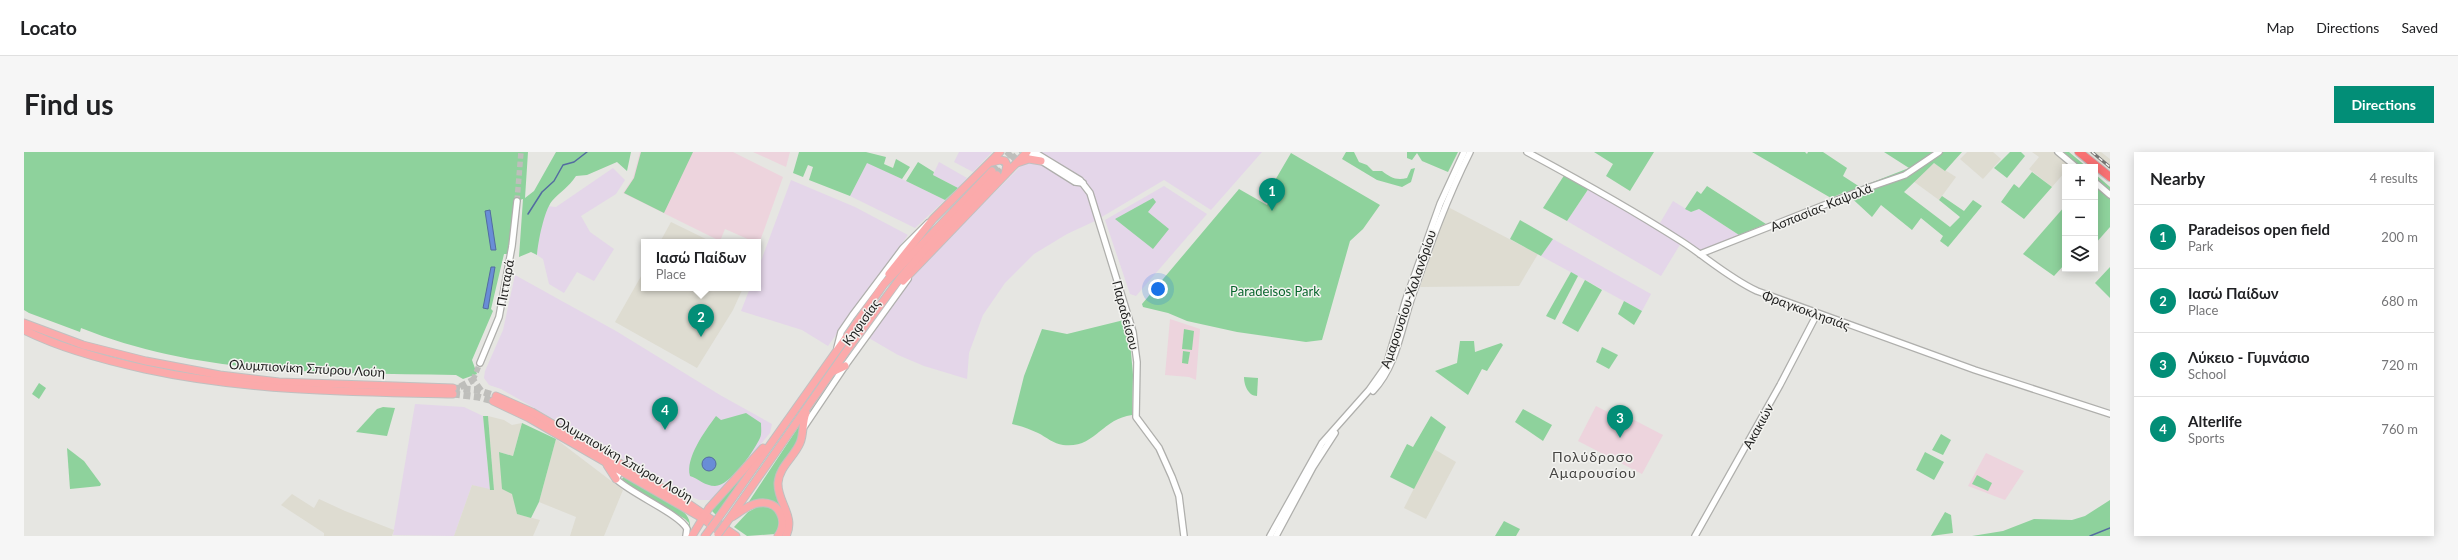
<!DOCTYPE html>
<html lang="en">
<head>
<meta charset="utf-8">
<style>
  :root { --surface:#fff; --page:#f6f6f6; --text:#202124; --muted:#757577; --line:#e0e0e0; --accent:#028e77 }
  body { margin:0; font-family:Lato,sans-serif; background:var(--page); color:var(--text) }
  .controls { position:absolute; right:12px; top:12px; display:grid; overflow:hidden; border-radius:0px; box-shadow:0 2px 10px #0003 }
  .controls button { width:36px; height:36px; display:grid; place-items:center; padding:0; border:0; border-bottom:1px solid var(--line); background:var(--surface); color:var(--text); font:20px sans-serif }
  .you { position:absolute; left:1134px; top:137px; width:14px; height:14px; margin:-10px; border:3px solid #fff; border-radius:50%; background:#1a73e8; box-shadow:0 0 0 6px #1a73e833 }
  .badge { display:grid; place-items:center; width:26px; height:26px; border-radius:50%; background:var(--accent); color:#fff; font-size:13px; font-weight:700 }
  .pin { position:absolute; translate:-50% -33px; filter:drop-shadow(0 1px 2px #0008) }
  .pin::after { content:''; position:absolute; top:21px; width:14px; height:12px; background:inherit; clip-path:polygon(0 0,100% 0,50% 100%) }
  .popup { position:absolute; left:617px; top:87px; width:120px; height:52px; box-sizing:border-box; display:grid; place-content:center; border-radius:0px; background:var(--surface); filter:drop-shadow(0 1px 3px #0005); font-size:13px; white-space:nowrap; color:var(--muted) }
  .popup b { font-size:15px; color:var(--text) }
  .popup::after { content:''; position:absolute; left:50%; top:100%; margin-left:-8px; border:8px solid transparent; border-top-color:var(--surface) }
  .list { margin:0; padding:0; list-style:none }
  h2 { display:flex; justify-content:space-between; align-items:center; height:52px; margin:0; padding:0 16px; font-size:17px }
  h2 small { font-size:13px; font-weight:400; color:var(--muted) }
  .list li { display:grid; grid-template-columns:26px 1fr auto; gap:12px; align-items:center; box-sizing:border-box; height:64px; padding:0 16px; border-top:1px solid var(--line) }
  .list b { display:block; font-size:15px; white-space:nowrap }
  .list p { margin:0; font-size:13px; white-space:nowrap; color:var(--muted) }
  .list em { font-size:13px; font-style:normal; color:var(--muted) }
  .icon { flex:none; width:22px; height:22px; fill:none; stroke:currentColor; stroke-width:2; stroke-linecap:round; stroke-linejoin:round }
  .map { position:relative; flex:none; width:2086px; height:384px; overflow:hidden; border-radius:0px }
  header { display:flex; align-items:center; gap:24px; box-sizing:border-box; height:56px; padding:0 20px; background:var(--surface); border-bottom:1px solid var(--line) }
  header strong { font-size:19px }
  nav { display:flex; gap:22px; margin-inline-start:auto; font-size:14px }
  .intro { display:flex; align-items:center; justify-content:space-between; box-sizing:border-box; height:96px; padding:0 24px }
  h1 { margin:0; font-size:28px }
  .button { padding:10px 18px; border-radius:0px; background:var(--accent); color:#fff; font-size:14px; font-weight:700 }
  main { display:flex; gap:24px; padding:0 24px }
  aside { flex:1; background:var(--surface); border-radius:0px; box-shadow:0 2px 10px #0003 }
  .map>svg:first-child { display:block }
</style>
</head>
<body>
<header>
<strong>Locato</strong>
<nav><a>Map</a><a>Directions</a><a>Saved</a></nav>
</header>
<div class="intro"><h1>Find us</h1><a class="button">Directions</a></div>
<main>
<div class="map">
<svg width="2086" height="384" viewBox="0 0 2086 384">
  <rect width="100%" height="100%" fill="#e6e6e2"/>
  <g fill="#e4d6e9">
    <polygon points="935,0 968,0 949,20 930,10"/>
    <polygon points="1011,0 1238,0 1187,58 1140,28 1071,69 1043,82 1010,102 981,131 959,163 945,201 943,227 900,214 874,203 843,185 899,112"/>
    <polygon points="843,10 921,48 891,76 826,44"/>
    <polygon points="915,10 943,26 934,36 909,23"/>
    <polygon points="589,16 601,28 592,42 557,64 566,80 590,97 570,129 553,120 540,141 525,132 519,107 513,103 514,53 532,55"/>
    <polygon points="767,28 831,55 884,83 804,194 778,178 717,159 726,136 734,136 734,117"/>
    <polygon points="1568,32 1636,71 1649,49 1667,60 1675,57 1715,83 1677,100 1660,86 1637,124 1543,69"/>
    <polygon points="1140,34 1183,62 1112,144 1106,142 1081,68"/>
    <polygon points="1529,87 1627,142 1618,159 1517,104"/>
    <polygon points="491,123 592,179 696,243 748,272 746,281 695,342 687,348 675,348 661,342 477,237 465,233 460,226 461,219 479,178"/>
    <polygon points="391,252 440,255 459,264 466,338 448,333 430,384 369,383"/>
  </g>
  <g fill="#dedcd1">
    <polygon points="1943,0 1969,0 1977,7 1959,27 1936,7"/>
    <polygon points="2008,0 2033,0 2047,13 2041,15 2041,20 2028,35 2005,17 2015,5"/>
    <polygon points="2064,0 2077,0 2086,7 2086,18"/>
    <polygon points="1910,11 1932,25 1915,48 1889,29"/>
    <polygon points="1424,55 1514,102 1495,134 1396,135"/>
    <polygon points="647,70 688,90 636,90"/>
    <polygon points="620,119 620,136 719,136 709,158 673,216 591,170"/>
    <polygon points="464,264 480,268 488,273 498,271 489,304 475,300 492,349 493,362 516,368 509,384 430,384 448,333 470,338"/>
    <polygon points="532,287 599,338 580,384 546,384 552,365 515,350"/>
    <polygon points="1410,297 1432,310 1402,367 1380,356"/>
    <polygon points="268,342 290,356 295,347 321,359 370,378 368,384 300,384 300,381 257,353"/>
  </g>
  <g fill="#edd4dd">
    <polygon points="616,0 709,0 759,25 735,92 701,77 696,89 599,41 609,26"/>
    <polygon points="729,0 766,0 762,15"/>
    <polygon points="1146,167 1176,177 1172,228 1165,225 1141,223"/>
    <polygon points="1572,254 1584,260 1587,256 1639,283 1618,322 1554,289"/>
    <polygon points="1962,301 2000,319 1981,348 1944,334"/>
  </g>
  <g fill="#8ed29c">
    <path d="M0 0H504L501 46 510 39 532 0H607L603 19 593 10 563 23 552 24C545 35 536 40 528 49 520 59 514 90 513 103L507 100 495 105 499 47 490 50 484 102H480L467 157 469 159 448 208 453 222 439 227 432 223C307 221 176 224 57 176L56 180 5 161 0 158Z"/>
    <polygon points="617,0 669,0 640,61 600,41 610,26"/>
    <polygon points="775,0 842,0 862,5 860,12 869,16 872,7 886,15 878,27 843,11 826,44 785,28 789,15 784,13 779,25 769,21"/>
    <path d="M1322 0H1330L1335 10 1343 13 1349 19H1358C1366 25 1372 29 1383 26L1387 17 1391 16 1387 30 1378 35 1353 28 1318 7Z"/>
    <polygon points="1383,0 1434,0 1424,20 1398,9 1393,1 1388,8 1383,6"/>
    <polygon points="1570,0 1630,0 1606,39 1582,24 1589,12"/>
    <polygon points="1728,0 1781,0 1783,2 1784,0 1799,0 1823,16 1819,24 1836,35 1885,16 1860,0 1938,0 1921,19 1910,11 1880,40 1926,75 1936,65 1915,48 1918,44 1940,59 1949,48 1958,54 1924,95 1916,89 1919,84 1897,66 1888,78 1857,53 1848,65 1821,40 1807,46"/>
    <polygon points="1986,0 1997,0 2001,4 1983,26 1970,16"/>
    <polygon points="2037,0 2045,0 2063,15 2056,15"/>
    <polygon points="1267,1 1356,53 1339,77 1326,89 1298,188 1282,190 1213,180 1163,169 1144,161 1119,155 1118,152 1215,37 1243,53 1252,32 1250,30"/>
    <polygon points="894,10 910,20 909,23 934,36 921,48 882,29"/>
    <polygon points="2008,20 2028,35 2000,67 1977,50 1990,32 1995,36"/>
    <polygon points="1541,22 1565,36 1543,69 1519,56"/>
    <polygon points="2071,22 2086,35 2086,40 2071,27"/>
    <polygon points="2071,32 2086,44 2086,75 2071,92"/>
    <polygon points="1683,34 1742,72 1715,83 1675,57 1667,60 1661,57 1673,39 1677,42"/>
    <polygon points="1129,46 1132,50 1124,60 1145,77 1129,97 1091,67"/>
    <polygon points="2041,54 2041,112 2030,124 1999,102"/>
    <polygon points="1496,68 1529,87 1517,104 1486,87"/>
    <polygon points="2086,115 2086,146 2071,131"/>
    <polygon points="1547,120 1554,124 1531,168 1522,164"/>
    <polygon points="1561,128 1578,138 1554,180 1538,171"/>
    <polygon points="1600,149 1618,159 1610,173 1594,162"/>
    <path d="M1104 167 1109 223 1108 263C1077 267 1071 297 1039 293 1030 292 1022 285 1014 281 1006 277 997 274 988 272L1000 224 1018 177 1043 182Z"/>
    <polygon points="1160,177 1170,179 1168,198 1158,197"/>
    <polygon points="1436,189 1450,189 1451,200 1477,191 1479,193 1463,219 1458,217 1444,243 1411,219 1433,211"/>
    <polygon points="1578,195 1594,203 1585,217 1572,210"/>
    <polygon points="1159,199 1166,200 1164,212 1158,211"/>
    <path d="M1220 225 1234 226 1233 244C1224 244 1220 233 1220 225Z"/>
    <polygon points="15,231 22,236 15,247 8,242"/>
    <polygon points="359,255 371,256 363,284 332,280 353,257"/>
    <polygon points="1499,257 1528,273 1519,289 1491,270"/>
    <path d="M722 261 737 271C737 276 738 282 736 286 730 299 706 334 691 334 681 334 675 327 666 324 661 306 681 279 692 264L697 268Z"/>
    <polygon points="459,264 464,264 470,338 466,338"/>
    <polygon points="1407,264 1422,275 1390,337 1366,325 1383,292 1389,295"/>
    <polygon points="498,271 532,287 515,350 507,366 493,362 488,342 478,337 475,300 489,304"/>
    <polygon points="777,271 774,291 757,317 757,355 747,349 724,351"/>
    <polygon points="1917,282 1927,288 1919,303 1908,298"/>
    <polygon points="43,296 60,309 77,332 76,334 46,337"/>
    <polygon points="1901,300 1920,310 1910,328 1892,318"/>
    <polygon points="734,304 692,363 687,358"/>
    <polygon points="1953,323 1968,331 1964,339 1948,332"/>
    <path d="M600 324 657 358C665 364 667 370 666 380L665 371 661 367 612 338 598 327Z"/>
    <polygon points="2086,348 2086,384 1948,384 1979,379 2010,367 2048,368 2061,364"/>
    <path d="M735 354C753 353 760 368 751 382L723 384 710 375 724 360Z"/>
    <polygon points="1921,360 1927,363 1929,381 1907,384"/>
    <polygon points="1480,369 1496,377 1492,384 1471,384"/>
  </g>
  <g fill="#698dd7" stroke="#536ca0">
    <polygon points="466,58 472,98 467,98 461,59"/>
    <polygon points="467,115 471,115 464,157 459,156"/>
    <circle cx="685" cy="312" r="7"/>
  </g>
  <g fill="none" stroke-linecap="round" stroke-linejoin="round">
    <g stroke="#536ca0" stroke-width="1.5">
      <polyline points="504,62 518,40 530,29 539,13 550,10 563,0"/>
      <polyline points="2066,384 2086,376"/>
    </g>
    <g stroke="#bebebb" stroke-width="5.5" stroke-dasharray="5.5 3" stroke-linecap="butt">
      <polyline points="493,49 497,0"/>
      <polyline points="449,228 456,211"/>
    </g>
    <g stroke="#bebebb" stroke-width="7" stroke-dasharray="7 3.5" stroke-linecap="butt">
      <polyline points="968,19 987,0"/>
      <polyline points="973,23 996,0"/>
      <polyline points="436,235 449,228 457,239"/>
      <polyline points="429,236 453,238 472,244"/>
      <polyline points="429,242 454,245 469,249"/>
    </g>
    <defs>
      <g id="minor">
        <polyline points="1007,0 1008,3 1051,30 1059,31"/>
        <polyline points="1010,0 1056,28 1066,41 1109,180 1113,210 1112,265 1135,296 1148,325 1155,344 1160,384"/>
        <path d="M1503 0C1555 28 1607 57 1657 89 1682 105 1705 126 1733 139L1951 218 2086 262"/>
        <polyline points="2034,0 2052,15"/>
        <polyline points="2071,30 2086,43"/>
        <polyline points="1676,102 1846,35 1881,23 1915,0"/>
        <polyline points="813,196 817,180 828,164 879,96 904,71"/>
        <polyline points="456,211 475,165 488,94 493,49"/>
        <path d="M1349 239C1374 212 1377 175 1389 142 1406 93 1423 46 1446 0"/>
        <polyline points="780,275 821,214 884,127"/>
        <path d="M598 316 592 327C608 342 657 363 663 377L662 384"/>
        <polyline points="1246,384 1298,291 1345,238 1362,214 1382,147 1416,52 1440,0"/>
        <polyline points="1252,384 1289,315 1311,281"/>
        <polyline points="1671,384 1756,233 1793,162"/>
      </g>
      <g id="major">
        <polyline points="968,10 976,8 981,9 983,13 981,22"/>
        <polyline points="993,11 1005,7 1017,9"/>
        <polyline points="865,122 909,67 976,0"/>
        <polyline points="879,129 1003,0"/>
        <polyline points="0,171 59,193 122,209 196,223 255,230 429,236"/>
        <path d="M0 178C38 197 80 208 121 217 223 239 325 240 429 242"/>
        <polyline points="808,220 821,214"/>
        <polyline points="472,244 508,260 659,348 712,384"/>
        <polyline points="469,249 505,266 678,366 702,384"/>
        <polyline points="583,313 592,327"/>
        <polyline points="695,365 860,132 968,19"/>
        <path d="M708 365C716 360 725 352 735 351 755 348 765 369 754 384"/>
        <polyline points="703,370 821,201 877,125 906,92 973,23"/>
        <polyline points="668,384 685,356 739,296"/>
        <polyline points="681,384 687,376"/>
        <path d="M762 384C772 364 753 350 754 331 755 315 770 305 776 291 780 282 778 271 782 261"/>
      </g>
      <polyline id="highway" points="2055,0 2086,25"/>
    </defs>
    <use href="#minor" stroke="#afafac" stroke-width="8"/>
    <use href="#major" stroke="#c0c0c0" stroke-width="9"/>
    <use href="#highway" stroke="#c0c0c0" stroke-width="10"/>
    <use href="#minor" stroke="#fff" stroke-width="5.5"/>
    <use href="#major" stroke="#fbaaab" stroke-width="7"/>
    <use href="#highway" stroke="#f87173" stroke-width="8"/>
    <defs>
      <polyline id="rail" points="2068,0 2086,15"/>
    </defs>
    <use href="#rail" stroke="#747472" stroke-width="3"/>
    <use href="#rail" stroke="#f3f3f0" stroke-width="1.5" stroke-dasharray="4.5" stroke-linecap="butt"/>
    <defs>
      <g id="major-bridge">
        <polyline points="687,376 695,365"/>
        <polyline points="694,382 703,370"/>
      </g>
    </defs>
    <use href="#major-bridge" stroke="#c0c0c0" stroke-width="9" stroke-linecap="butt"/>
    <use href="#major-bridge" stroke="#fbaaab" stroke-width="7"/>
  </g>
  <g text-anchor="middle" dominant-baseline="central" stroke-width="3" stroke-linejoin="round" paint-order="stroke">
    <g font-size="13" fill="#1f1f1e" stroke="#f3f3f0">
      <text transform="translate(1797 55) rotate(-22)">Ασπασίας Καψαλά</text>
      <text transform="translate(481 131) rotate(-80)">Πιτταρά</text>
      <text transform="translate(1384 147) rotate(-71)">Αμαρουσίου-Χαλανδρίου</text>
      <text transform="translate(1782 158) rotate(20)">Φραγκοκλησιάς</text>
      <text transform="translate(1102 163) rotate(75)">Παραδείσου</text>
      <text transform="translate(837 170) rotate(-54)">Κηφισίας</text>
      <text transform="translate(283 216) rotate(3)">Ολυμπιονίκη Σπύρου Λούη</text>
      <text transform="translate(1734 274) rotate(-61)">Ακακιών</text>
      <text transform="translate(600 307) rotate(30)">Ολυμπιονίκη Σπύρου Λούη</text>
    </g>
    <g font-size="13" fill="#0a662e" stroke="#f3f3f0">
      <text x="1251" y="139">Paradeisos Park</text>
    </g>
    <g font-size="14" letter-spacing="1" fill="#464543" stroke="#f3f3f0">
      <text x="1569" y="304">Πολύδροσο<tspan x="1569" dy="16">Αμαρουσίου</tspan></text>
    </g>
  </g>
</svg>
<div class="controls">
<button>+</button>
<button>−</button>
<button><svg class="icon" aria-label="layers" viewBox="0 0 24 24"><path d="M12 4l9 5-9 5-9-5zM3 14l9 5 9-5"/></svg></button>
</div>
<div class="you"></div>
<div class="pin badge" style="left:1248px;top:59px">1</div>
<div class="pin badge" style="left:677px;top:185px">2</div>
<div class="popup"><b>Ιασώ Παίδων</b>Place</div>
<div class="pin badge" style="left:1596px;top:286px">3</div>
<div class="pin badge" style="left:641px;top:278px">4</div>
</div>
<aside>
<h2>Nearby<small>4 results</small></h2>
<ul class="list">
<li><span class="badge">1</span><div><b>Paradeisos open field</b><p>Park</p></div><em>200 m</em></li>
<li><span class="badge">2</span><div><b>Ιασώ Παίδων</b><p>Place</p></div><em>680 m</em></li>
<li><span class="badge">3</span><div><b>Λύκειο - Γυμνάσιο</b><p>School</p></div><em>720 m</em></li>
<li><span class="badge">4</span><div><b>Alterlife</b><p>Sports</p></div><em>760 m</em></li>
</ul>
</aside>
</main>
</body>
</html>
